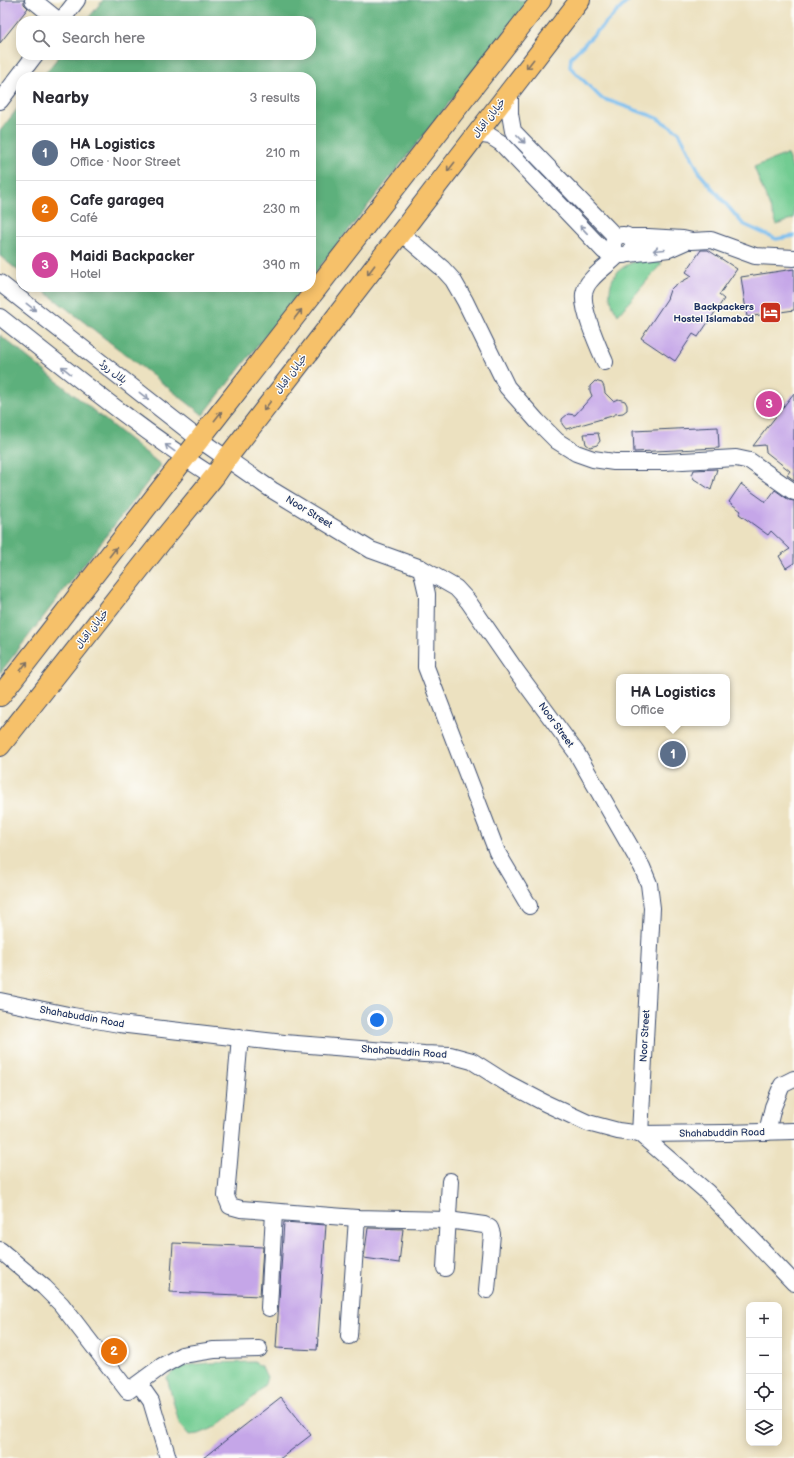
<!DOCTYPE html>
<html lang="en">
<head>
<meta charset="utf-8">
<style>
  :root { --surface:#fff; --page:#f7f7f7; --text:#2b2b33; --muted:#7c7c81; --line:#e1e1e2; --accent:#ea580c }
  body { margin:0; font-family:"Balsamiq Sans","Playpen Sans Arabic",sans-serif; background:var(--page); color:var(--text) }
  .controls { position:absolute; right:12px; bottom:12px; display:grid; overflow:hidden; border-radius:8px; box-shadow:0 2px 10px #0003 }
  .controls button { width:36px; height:36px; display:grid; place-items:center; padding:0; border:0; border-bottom:1px solid var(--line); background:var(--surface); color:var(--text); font:20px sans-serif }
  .you { position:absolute; left:377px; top:1020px; width:14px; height:14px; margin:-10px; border:3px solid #fff; border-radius:50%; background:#1a73e8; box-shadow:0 0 0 6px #1a73e833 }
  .badge { display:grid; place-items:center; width:26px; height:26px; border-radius:50%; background:var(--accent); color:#fff; font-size:13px; font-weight:700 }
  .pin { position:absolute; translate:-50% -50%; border:2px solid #fff; box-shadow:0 1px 4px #0006 }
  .popup { position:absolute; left:616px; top:674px; width:114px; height:52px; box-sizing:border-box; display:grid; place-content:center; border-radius:8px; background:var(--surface); filter:drop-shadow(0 1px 3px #0005); font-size:13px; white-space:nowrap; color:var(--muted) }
  .popup b { font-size:15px; color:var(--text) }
  .popup::after { content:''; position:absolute; left:50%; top:100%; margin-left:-8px; border:8px solid transparent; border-top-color:var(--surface) }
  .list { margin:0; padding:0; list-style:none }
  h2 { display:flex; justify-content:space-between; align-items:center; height:52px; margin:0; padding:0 16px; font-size:17px }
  h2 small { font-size:13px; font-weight:400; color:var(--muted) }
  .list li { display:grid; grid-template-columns:26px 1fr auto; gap:12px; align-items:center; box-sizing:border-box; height:56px; padding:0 16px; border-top:1px solid var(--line) }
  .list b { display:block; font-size:15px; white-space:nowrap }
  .list p { margin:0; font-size:13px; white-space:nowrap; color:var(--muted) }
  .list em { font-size:13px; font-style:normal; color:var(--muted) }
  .icon { flex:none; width:22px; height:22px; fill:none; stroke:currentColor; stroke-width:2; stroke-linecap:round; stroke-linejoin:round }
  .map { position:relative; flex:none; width:794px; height:1458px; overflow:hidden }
  .search { position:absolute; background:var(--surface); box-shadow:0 2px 10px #0003; left:16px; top:16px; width:300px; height:44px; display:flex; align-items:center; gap:10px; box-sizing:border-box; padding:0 14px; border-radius:16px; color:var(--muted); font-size:15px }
  .panel { position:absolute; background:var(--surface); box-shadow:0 2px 10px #0003; left:16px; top:72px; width:300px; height:220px; border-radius:16px }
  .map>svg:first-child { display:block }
</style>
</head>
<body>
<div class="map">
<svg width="794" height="1458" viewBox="0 0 794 1458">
  <rect width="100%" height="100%" fill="#fdfcf7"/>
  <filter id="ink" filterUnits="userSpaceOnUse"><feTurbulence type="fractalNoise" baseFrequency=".025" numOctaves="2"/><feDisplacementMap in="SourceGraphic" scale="8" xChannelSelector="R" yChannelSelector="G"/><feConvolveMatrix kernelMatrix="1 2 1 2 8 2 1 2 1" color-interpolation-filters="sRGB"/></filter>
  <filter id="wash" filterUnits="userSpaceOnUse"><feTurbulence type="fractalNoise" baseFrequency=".012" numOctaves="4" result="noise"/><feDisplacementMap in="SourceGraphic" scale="16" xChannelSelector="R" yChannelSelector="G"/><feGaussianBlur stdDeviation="0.9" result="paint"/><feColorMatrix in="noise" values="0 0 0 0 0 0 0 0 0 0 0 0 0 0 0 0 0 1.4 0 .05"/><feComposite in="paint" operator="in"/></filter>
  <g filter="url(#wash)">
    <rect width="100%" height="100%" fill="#ece1c0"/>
    <g fill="#72cc92" stroke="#467e78">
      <polygon points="787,154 794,172 794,218 777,225 754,167"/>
      <path d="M641 259H651L662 263 618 315C615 310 612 305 611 300 609 295 610 289 611 284 615 269 628 264 641 259Z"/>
      <path d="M254 1362 262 1367 267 1377 265 1384 255 1396 216 1427 199 1434 189 1435 179 1423 167 1378C170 1374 174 1370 179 1368 199 1361 233 1363 254 1362Z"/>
    </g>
    <g fill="#5db07c" stroke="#3c706d">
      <polygon points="103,0 530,0 311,278 311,77 42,77 60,55 311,55 311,21 86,21"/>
      <polygon points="21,104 21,273 0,256 0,131"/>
      <polygon points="39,287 304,287 203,415"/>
      <polygon points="0,335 161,465 0,673"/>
    </g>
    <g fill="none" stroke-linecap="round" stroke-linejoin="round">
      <polyline stroke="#77bcee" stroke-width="3.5" points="629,0 571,57 570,67 601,98 655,117 679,132 701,175 743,224 776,239 794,236"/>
    </g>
    <g id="blocks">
      <g fill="#c5a6e8">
        <polygon points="0,0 24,0 24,4 28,8 0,43"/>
        <polygon points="701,250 708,250 737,269 719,295 724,299 698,337 693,334 675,361 641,338 667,299 670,290 674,286 692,276 686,272"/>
        <polygon points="794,269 794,310 747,317 741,277"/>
        <polygon points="595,381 602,383 604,387 605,393 613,401 618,399 625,401 627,405 627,410 623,413 615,414 612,416 566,429 562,424 562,419 568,414 575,415 592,396 590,391 590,386"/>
        <polygon points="794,393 794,480 787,475 790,471 766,452 765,445 753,446"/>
        <polygon points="718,427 719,448 634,452 633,431"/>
        <polygon points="598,433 600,441 597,445 590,447 586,444 584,434"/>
        <polygon points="717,469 711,490 694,479 692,475 694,470"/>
        <polygon points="741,484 766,502 775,490 789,500 794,501 794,563 786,568 779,556 790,549 771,531 768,535 739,514 741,511 729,502"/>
        <polygon points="284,1222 326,1225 317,1350 276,1348"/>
        <polygon points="368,1228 403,1229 399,1263 364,1258"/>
        <polygon points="173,1243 263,1247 260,1296 170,1292"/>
        <polygon points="281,1397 311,1435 281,1458 203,1458"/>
      </g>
    </g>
  </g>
  <g filter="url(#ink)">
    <use href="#blocks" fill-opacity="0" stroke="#3a4a6d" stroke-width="1"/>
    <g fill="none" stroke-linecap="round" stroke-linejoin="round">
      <defs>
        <g id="minor">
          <polyline points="33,0 59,21"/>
          <polyline points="61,21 77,0"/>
          <polyline points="510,90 510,114 513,131 616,237"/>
          <polyline points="0,101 35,55"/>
          <polyline points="476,134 490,136 501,143 604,251 607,252 614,251"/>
          <polyline points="400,232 442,268 453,280 465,301 507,387 537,421 557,441 576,453 593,459 614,462 665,462 736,458 750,461 794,492"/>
          <circle cx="623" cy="245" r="10"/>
          <polyline points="630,237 648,237 683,239 692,241 711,240 755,256 794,258"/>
          <polyline points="629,254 669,249 687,241"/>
          <polyline points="0,283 200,440 272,490 371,550 421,568 456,588 468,601 517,672 576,752 642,867 649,884 652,908 640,1134 707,1192 794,1283"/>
          <path d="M0 317C70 372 139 429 214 477"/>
          <path d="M605 362C598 346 582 311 584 294 585 289 587 284 591 280 599 270 610 264 618 255"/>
          <polyline points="421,568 427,594 426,667 497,852 529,906"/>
          <polyline points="0,1001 73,1016 119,1024 284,1043 424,1054 450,1055 472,1061 505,1082 545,1103 588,1123 618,1131 640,1134 727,1133 794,1131"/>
          <polyline points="240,1037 226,1196 230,1206 241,1209 357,1218 448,1220 484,1225 490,1228 492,1234 487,1290"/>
          <polyline points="767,1132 773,1107 782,1085 794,1079"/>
          <polyline points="0,1250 44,1287 61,1304 128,1391 162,1366 182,1355 214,1350 259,1349"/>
          <polyline points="445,1268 450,1181"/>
          <polyline points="269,1308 274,1212"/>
          <polyline points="349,1336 357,1218"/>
          <polyline points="139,1384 151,1401 168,1458"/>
        </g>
        <g id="major">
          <polyline points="0,696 541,0"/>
          <polyline points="0,746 161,542 214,477 227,458 299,365 580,0"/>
        </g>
      </defs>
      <use href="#minor" stroke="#3a4a6d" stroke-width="18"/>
      <use href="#major" stroke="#3a4a6d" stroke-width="22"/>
      <use href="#minor" stroke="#fff" stroke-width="16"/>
      <use href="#major" stroke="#f6c16b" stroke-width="20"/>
    </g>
    <defs><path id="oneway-shaft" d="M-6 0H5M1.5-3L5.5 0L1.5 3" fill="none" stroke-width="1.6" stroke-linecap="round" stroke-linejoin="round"/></defs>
    <g stroke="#7e7164">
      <use href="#oneway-shaft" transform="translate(530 64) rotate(128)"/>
      <use href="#oneway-shaft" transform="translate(451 167) rotate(128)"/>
      <use href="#oneway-shaft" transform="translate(371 270) rotate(127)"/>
      <use href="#oneway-shaft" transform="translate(298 314) rotate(-52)"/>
      <use href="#oneway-shaft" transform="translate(267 406) rotate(127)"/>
      <use href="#oneway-shaft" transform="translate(218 416) rotate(-52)"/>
      <use href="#oneway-shaft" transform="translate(113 552) rotate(-52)"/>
      <use href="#oneway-shaft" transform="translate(24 666) rotate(-52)"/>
    </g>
    <g stroke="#8d97ae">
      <use href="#oneway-shaft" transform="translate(521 139) rotate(46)"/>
      <use href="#oneway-shaft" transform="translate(584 230) rotate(-133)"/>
      <use href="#oneway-shaft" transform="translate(659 250) rotate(175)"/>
      <use href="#oneway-shaft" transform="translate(31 307) rotate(38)"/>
      <use href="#oneway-shaft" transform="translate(66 370) rotate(-141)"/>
      <use href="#oneway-shaft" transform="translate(144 396) rotate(38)"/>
      <use href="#oneway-shaft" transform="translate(170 448) rotate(-144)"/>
    </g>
  </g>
  <defs>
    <symbol id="hotel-square" viewBox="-11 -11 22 22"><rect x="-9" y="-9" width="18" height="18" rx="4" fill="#c8321e" stroke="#fdfcf7"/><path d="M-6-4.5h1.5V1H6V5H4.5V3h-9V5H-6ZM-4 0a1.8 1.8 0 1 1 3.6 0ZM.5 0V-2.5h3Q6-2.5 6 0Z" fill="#fff"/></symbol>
  </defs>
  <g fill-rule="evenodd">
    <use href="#hotel-square" x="758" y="300" width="25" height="25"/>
  </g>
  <g text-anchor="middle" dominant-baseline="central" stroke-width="3" stroke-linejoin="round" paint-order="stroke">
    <g font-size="10" fill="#1b2f5e" stroke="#fdfcf7">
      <text transform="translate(489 118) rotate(-52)">خیابان اقبال</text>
      <text transform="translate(113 372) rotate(38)">ہلال روڈ</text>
      <text transform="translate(291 374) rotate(-53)">خیابان اقبال</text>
      <text transform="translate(309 512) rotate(31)">Noor Street</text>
      <text transform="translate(92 629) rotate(-52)">خیابان اقبال</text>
      <text transform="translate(556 725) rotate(54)">Noor Street</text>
      <text transform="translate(82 1017) rotate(10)">Shahabuddin Road</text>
      <text transform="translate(645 1036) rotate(-87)">Noor Street</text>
      <text transform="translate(404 1052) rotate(4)">Shahabuddin Road</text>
      <text transform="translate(722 1133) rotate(-1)">Shahabuddin Road</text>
    </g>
    <g font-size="10" font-weight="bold" fill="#1b2f5e" stroke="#fdfcf7" text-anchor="end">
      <text x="754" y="307">Backpackers<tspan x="754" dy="12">Hostel Islamabad</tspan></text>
    </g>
  </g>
</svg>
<div class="controls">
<button>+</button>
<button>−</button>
<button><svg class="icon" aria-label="locate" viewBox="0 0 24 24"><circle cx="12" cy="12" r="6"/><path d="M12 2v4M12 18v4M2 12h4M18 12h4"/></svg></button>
<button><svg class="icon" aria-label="layers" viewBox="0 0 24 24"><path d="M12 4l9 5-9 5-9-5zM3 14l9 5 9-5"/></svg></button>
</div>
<div class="you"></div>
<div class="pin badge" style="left:673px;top:754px;background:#5c6f8a">1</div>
<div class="popup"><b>HA Logistics</b>Office</div>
<div class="pin badge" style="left:114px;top:1351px;background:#e8710a">2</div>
<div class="pin badge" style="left:769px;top:404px;background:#d1479c">3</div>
<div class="search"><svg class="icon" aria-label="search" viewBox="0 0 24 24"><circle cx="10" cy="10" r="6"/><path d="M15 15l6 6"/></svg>Search here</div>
<section class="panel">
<h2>Nearby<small>3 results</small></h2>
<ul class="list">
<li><span class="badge" style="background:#5c6f8a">1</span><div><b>HA Logistics</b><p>Office · Noor Street</p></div><em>210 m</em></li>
<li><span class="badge" style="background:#e8710a">2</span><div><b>Cafe garageq</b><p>Café</p></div><em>230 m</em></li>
<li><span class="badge" style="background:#d1479c">3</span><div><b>Maidi Backpacker</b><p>Hotel</p></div><em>390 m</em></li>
</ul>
</section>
</div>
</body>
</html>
